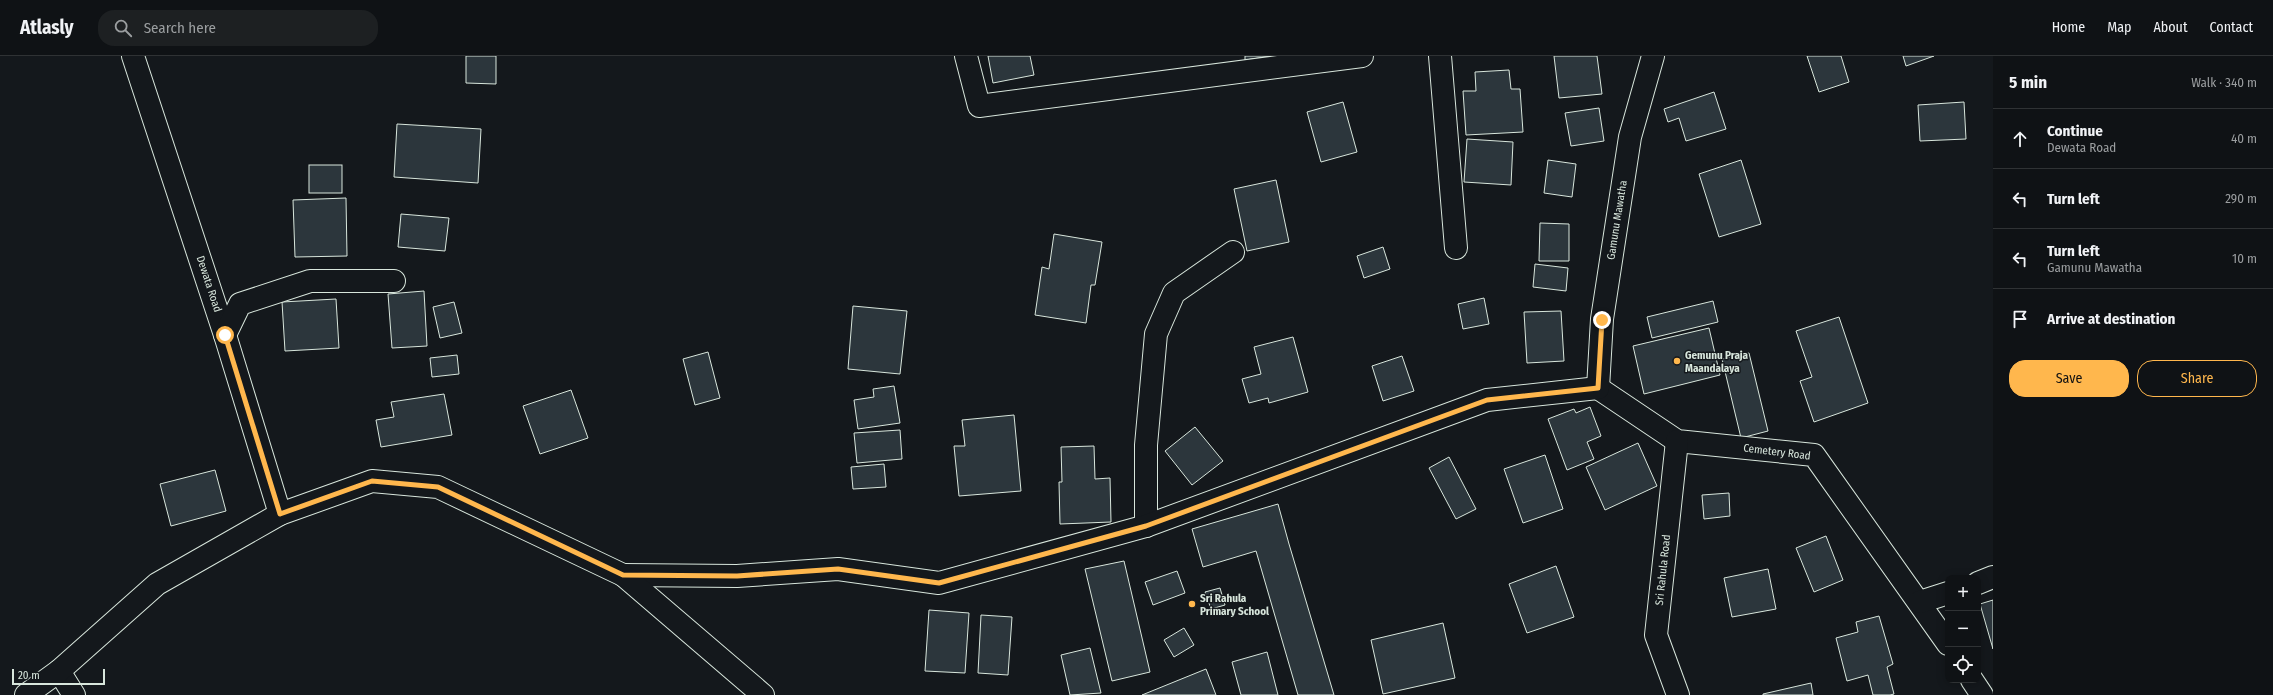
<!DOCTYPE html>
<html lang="en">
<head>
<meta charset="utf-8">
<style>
  :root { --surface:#0f1215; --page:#1d2022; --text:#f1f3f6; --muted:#9b9ea0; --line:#2f3234; --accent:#ffb74d }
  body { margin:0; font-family:"Fira Sans Condensed",sans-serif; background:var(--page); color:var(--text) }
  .controls { position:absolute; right:12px; bottom:12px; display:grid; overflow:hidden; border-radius:8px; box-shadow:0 2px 10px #0003 }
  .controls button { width:36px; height:36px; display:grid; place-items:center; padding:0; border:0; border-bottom:1px solid var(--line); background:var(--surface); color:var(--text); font:20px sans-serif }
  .scale { position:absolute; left:12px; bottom:10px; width:93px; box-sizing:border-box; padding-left:4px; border:2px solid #d8e6dc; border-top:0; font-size:11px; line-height:14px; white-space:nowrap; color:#d8e6dc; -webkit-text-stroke:3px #14181c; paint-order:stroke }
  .stop { position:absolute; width:12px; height:12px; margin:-9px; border:3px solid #ffb74d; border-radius:50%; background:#fff }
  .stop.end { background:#ffb74d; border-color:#fff; box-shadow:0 1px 4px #0008 }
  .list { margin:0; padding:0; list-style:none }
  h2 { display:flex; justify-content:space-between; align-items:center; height:52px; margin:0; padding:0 16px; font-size:17px }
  h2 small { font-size:13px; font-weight:400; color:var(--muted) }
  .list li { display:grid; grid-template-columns:26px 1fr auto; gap:12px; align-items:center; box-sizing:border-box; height:60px; padding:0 16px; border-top:1px solid var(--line) }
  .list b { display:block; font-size:15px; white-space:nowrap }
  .list p { margin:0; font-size:13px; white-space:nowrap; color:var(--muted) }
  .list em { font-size:13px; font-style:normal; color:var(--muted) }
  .actions { display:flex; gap:8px; padding:12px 16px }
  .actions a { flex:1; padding:9px 0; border:1px solid var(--accent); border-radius:16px; text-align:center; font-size:14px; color:var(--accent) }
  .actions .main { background:var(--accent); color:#111 }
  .icon { flex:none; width:22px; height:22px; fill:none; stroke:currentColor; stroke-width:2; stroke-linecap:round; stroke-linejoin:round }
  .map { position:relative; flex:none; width:1993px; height:639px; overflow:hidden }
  header { display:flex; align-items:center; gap:24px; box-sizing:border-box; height:56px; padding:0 20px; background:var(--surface); border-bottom:1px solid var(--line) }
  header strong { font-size:19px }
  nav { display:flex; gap:22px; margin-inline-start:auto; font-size:14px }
  .search { width:280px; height:36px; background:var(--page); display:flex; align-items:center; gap:10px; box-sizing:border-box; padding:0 14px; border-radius:16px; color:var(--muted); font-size:15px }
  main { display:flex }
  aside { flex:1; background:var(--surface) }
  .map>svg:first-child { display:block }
</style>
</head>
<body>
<header>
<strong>Atlasly</strong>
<div class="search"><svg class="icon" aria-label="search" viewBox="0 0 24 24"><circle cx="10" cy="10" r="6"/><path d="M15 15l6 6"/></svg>Search here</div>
<nav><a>Home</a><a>Map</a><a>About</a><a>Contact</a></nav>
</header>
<main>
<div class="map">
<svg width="1993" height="639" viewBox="0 0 1993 639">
  <rect width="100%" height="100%" fill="#14181c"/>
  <g fill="#2c363c" stroke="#d8e6dc">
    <polygon points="466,0 496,0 496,28 466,27"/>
    <polygon points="988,0 1030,0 1034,19 993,27"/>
    <polygon points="1245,0 1272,0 1245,4"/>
    <polygon points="1554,0 1597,0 1602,38 1559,42"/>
    <polygon points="1807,0 1841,0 1849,26 1819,36"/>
    <polygon points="1903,0 1934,0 1906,10"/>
    <polygon points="1509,14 1511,33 1520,33 1523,76 1466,79 1463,35 1476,35 1475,16"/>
    <polygon points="1714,36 1726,73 1686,85 1679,62 1668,66 1664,53"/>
    <polygon points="1343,46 1357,96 1321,106 1307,56"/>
    <polygon points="1964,46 1966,83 1920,85 1918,49"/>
    <polygon points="1599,52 1604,85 1571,90 1565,57"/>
    <polygon points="397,68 481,73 478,127 394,121"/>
    <polygon points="1467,83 1513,86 1511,129 1464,126"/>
    <polygon points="1548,104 1576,108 1572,141 1544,137"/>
    <polygon points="1741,104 1761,168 1719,181 1699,118"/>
    <rect x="309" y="109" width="33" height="28"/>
    <polygon points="1276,124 1289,186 1247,195 1234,133"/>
    <polygon points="346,142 347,200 295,201 293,144"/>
    <polygon points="401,158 449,162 445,195 398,191"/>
    <polygon points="1540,167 1569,168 1569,205 1539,205"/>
    <polygon points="1054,178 1102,186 1095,229 1091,229 1086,267 1035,259 1042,211 1049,213"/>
    <polygon points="1383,191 1390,213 1364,222 1357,200"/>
    <polygon points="1535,208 1568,212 1566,235 1533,231"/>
    <polygon points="424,235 427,290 392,292 388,238"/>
    <polygon points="1484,242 1489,268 1463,273 1458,248"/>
    <polygon points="336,243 339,292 285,295 282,246"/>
    <polygon points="1713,245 1718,266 1652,282 1647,261"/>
    <polygon points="454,246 462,277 440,282 433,251"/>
    <polygon points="853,250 907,255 900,318 848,313"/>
    <polygon points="1561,255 1564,305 1527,307 1524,256"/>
    <polygon points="1839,261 1868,347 1814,366 1800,325 1812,321 1796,275"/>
    <polygon points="1709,272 1720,319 1644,338 1633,290"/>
    <polygon points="1293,281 1308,336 1269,347 1268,342 1249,347 1242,323 1261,318 1254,291"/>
    <polygon points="708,296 720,342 695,349 683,303"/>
    <polygon points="1749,297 1768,375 1741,382 1722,303"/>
    <polygon points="457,299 459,318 432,321 430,302"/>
    <polygon points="1402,300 1414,335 1383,345 1372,310"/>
    <polygon points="894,330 900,367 858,373 854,344 874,341 873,333"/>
    <polygon points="571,334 588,382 540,398 523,350"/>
    <polygon points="444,338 452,379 381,391 376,364 394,361 391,346"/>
    <polygon points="1590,351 1601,380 1587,386 1594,403 1567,414 1548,363 1574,353 1576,357"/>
    <polygon points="1014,359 1021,435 959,440 954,390 965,390 962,364"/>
    <polygon points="1195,371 1223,405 1192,429 1165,395"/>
    <polygon points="900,374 902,403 857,407 854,377"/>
    <polygon points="1638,387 1657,430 1605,454 1586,411"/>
    <polygon points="1094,390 1095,423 1110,422 1111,466 1060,468 1059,426 1062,426 1061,391"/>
    <polygon points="1545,399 1563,453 1523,467 1504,413"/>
    <polygon points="1449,401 1476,453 1456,463 1429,412"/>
    <polygon points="884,408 886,431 853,433 851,411"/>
    <polygon points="215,414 226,455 171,470 160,428"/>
    <polygon points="1729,437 1730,460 1704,463 1702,439"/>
    <polygon points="1278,448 1289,488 1334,639 1298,639 1256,495 1203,511 1192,473"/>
    <polygon points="1826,480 1843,524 1814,536 1796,492"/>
    <polygon points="1124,505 1150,616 1112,625 1085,513"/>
    <polygon points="1556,510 1574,561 1527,577 1509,528"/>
    <polygon points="1768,513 1776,553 1732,561 1724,522"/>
    <polygon points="1177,515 1185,537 1153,549 1145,526"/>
    <polygon points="1220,532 1225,549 1211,553 1205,536"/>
    <polygon points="1993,544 1993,593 1980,548"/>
    <polygon points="929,554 969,557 965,617 925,615"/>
    <polygon points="981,559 1012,561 1008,619 978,617"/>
    <polygon points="1879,560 1893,608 1887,611 1894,638 1890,639 1873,639 1868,619 1847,625 1836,582 1858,576 1856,566"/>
    <polygon points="1443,567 1455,622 1383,638 1371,584"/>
    <polygon points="1184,572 1194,589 1174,601 1164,584"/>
    <polygon points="1090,592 1101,637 1070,639 1061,599"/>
    <polygon points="1267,596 1278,639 1241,639 1232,606"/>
    <polygon points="1206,613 1216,639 1142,639"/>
    <polygon points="1811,627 1813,639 1763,639 1763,638"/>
  </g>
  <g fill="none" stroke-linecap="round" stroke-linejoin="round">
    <defs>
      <g id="street">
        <polyline points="133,0 225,279 280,458"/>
        <polyline points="966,0 979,50 1362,0"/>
        <polyline points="1440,0 1456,192"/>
        <polyline points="225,279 240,248 310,225 394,225"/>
        <polyline points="1598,332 1677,385 1814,399 1948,588"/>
        <polyline points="1598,332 1602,263 1630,81 1653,0"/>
        <polyline points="1677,385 1656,579 1678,639"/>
        <polyline points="1146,470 1146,389 1156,278 1174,237 1233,196"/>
        <polyline points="623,519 737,520 838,513 939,527 1146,470 1487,344 1598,332"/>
        <polyline points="1978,527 1993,521"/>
        <polyline points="1920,546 1948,537"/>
        <polyline points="59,615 74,639"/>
        <polyline points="1972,624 1982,639"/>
        <polyline points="26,639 59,615 157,528 280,458 372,425 438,431 623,519 763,639"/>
      </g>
    </defs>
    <use href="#street" stroke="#d8e6dc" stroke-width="24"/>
    <use href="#street" stroke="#14181c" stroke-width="22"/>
  </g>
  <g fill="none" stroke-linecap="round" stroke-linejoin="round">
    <polyline stroke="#ffb74d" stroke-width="5" points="225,279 280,458 372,425 438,431 623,519 737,520 838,513 939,527 1146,470 1487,344 1598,332 1602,264"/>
  </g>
  <g fill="#ffb74d" stroke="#14181c" stroke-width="1.5">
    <circle cx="1677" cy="305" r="4"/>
    <circle cx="1192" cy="548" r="4"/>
  </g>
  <g text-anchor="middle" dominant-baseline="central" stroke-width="3" stroke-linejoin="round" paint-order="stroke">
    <g font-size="11" fill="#d8e6dc" stroke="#14181c">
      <text transform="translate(1617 164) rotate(-81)">Gamunu Mawatha</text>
      <text transform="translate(209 228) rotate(72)">Dewata Road</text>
      <text transform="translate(1777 396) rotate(7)">Cemetery Road</text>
      <text transform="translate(1663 514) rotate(-84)">Sri Rahula Road</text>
    </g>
    <g font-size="11" font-weight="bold" fill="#d8e6dc" stroke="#14181c" text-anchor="start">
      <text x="1685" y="299">Gemunu Praja<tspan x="1685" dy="13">Maandalaya</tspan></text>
      <text x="1200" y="542">Sri Rahula<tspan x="1200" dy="13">Primary School</tspan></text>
    </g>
  </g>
</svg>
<div class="controls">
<button>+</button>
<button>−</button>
<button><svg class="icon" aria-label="locate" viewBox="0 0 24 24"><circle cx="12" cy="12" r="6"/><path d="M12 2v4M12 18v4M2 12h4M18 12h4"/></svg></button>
</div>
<div class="scale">20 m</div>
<div class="stop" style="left:225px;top:279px"></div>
<div class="stop end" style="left:1602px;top:264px"></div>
</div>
<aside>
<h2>5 min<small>Walk · 340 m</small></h2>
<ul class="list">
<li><svg class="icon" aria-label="ahead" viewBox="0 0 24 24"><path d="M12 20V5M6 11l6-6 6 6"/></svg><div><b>Continue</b><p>Dewata Road</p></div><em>40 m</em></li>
<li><svg class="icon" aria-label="left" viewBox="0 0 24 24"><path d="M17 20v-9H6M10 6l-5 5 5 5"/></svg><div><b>Turn left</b></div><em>290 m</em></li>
<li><svg class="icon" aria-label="left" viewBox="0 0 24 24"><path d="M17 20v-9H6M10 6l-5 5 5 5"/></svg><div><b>Turn left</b><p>Gamunu Mawatha</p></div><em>10 m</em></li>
<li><svg class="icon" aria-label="arrive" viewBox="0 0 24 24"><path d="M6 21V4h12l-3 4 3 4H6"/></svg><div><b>Arrive at destination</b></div></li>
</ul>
<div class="actions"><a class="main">Save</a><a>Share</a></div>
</aside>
</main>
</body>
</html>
